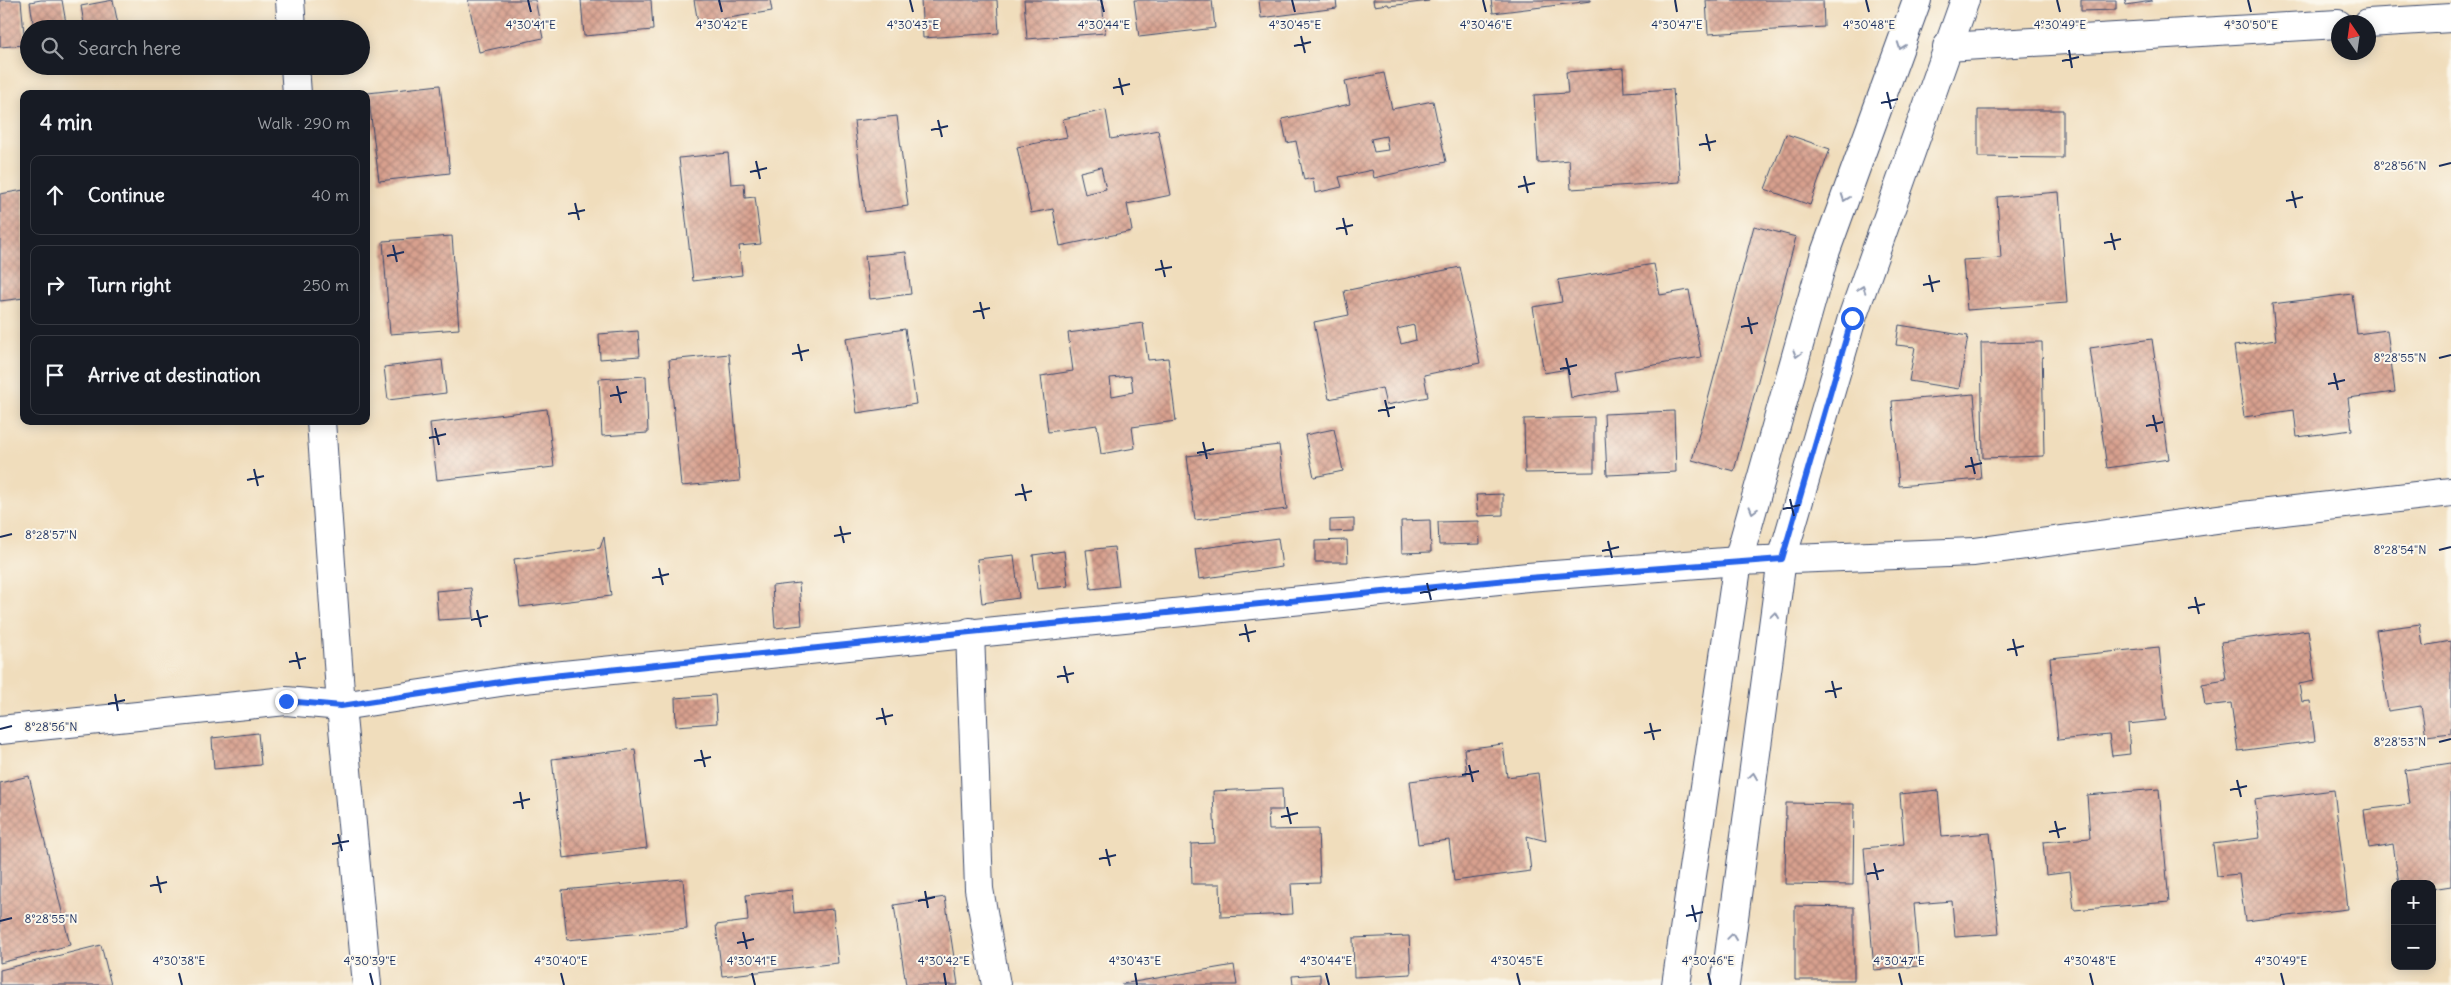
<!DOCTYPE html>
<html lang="en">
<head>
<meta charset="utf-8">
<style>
  :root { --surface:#171b24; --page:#242831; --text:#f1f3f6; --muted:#9ea1a6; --line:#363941 }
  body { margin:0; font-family:Delius,sans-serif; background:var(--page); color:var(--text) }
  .controls { position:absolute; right:15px; bottom:15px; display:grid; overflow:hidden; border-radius:10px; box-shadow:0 2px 12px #0003 }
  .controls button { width:45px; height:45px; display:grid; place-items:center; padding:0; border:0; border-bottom:1px solid var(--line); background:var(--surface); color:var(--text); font:25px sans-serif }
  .compass { position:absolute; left:2331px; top:15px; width:45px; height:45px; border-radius:50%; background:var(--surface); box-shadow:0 2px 12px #0003; rotate:347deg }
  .stop { position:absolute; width:15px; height:15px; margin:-11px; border:4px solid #2563eb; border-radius:50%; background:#fff }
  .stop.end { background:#2563eb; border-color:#fff; box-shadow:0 1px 5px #0008 }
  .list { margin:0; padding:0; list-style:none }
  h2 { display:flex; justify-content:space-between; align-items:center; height:65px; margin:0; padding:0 20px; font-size:21px }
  h2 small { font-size:16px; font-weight:400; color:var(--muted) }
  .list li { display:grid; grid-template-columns:32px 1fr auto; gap:15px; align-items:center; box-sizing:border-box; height:80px; margin:0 10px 10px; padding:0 10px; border:1px solid var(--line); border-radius:10px }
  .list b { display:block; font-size:19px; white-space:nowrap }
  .list em { font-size:16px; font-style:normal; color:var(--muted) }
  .icon { flex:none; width:28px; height:28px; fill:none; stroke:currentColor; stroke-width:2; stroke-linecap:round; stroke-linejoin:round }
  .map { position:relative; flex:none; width:2451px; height:985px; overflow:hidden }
  .search { position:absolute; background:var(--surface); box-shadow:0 2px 12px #0003; left:20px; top:20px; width:350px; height:55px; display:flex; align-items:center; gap:12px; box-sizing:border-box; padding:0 18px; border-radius:28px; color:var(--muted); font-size:19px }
  .panel { position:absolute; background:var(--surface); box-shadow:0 2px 12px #0003; left:20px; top:90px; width:350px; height:335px; border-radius:10px }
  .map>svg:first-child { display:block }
</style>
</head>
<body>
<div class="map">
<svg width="2451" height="985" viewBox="0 0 2451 985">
  <defs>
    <pattern id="building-cross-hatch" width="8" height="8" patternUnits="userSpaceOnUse" patternTransform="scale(1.25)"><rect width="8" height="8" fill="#d8a08e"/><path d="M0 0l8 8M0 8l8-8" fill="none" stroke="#ae8377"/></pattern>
  </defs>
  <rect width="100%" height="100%" fill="#fbf7ec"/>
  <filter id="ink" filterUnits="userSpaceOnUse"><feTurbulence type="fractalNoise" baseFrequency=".02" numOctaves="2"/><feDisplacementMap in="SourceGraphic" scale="10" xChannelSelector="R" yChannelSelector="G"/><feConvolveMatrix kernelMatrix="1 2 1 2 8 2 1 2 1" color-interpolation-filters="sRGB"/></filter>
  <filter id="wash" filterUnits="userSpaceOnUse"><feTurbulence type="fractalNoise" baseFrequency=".0096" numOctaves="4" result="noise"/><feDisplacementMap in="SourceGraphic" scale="20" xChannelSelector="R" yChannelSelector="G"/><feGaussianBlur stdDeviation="1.12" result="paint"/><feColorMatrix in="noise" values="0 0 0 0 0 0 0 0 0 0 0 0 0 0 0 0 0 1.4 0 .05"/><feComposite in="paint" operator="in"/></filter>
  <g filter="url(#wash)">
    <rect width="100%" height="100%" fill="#f0ddbc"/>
    <g id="blocks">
      <g fill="url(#building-cross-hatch)" fill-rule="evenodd">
        <polygon points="0,0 21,0 25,45 0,47"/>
        <polygon points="41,0 62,0 67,29 34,29 30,2"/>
        <polygon points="113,0 119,29 85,29 81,6"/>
        <polygon points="468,0 535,0 543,38 479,52"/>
        <polygon points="581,0 651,0 653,30 584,36"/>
        <polygon points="694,0 770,0 772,11 698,23"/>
        <polygon points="921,0 997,0 999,33 923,38"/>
        <polygon points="1024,0 1102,0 1105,33 1027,39"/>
        <polygon points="1134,0 1212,0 1215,28 1139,37"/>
        <polygon points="1259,0 1336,0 1337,8 1261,18"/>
        <polygon points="1373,0 1429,0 1429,1 1389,6 1388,4 1374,6"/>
        <polygon points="1491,0 1591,0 1591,1 1493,13"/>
        <polygon points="1706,0 1823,0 1824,27 1708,34"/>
        <polygon points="2081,0 2116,0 2116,10 2081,11"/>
        <polygon points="2125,0 2152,0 2152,1 2126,5"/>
        <polygon points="1623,68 1624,92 1673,89 1680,182 1571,189 1569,160 1538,163 1534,95 1568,93 1566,72"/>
        <path d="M1384 73 1392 109 1433 101 1446 162 1374 178 1372 170 1339 177 1342 187 1315 193 1313 178 1304 180 1296 141 1287 143 1282 119 1350 104 1345 81ZM1386 136 1388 150 1374 152 1371 139Z"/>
        <polygon points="440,85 450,173 379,181 368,93"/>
        <path d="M1106 110 1111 139 1158 130 1171 195 1127 204 1132 231 1060 246 1053 209 1031 213 1017 147 1067 137 1063 119ZM1101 167 1106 189 1085 194 1080 172Z"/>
        <polygon points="1978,110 2063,110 2063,158 1978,157"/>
        <polygon points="897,116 908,206 865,212 854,121"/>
        <polygon points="1786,134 1830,149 1810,205 1765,189"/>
        <polygon points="728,153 731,184 744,183 745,198 755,197 761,244 739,246 742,275 693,281 679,158"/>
        <polygon points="24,190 24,298 0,301 0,194"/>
        <polygon points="2059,192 2067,303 1967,310 1963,260 2001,258 1997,197"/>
        <polygon points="1754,226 1796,237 1734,471 1692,460"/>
        <polygon points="452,236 459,329 390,334 383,241"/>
        <polygon points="906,252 911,294 870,299 865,256"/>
        <polygon points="1654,264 1660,295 1689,290 1701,357 1614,372 1617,390 1571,398 1567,369 1544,373 1533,307 1562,302 1558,280"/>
        <path d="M1460 267 1480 363 1424 375 1428 397 1386 405 1382 388 1329 399 1314 322 1349 315 1344 291ZM1414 325 1416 340 1401 344 1397 329Z"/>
        <polygon points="2352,294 2357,334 2387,330 2395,392 2348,398 2352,430 2297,437 2294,410 2244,417 2234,346 2276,340 2272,304"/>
        <path d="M1143 323 1148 360 1168 358 1176 421 1132 427 1135 448 1101 454 1097 425 1048 432 1041 376 1073 371 1068 333ZM1131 376 1133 392 1112 396 1110 378Z"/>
        <polygon points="1899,325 1968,336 1959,389 1909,381 1915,347 1896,345"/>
        <polygon points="905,329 916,404 857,413 846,338"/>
        <polygon points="638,331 640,356 600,359 599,334"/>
        <polygon points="2152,339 2169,459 2107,468 2090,348"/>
        <polygon points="2042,342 2044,456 1983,458 1981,343"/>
        <polygon points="729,354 740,481 681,486 669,360"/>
        <polygon points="442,360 446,393 388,400 384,367"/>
        <polygon points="646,376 648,433 602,436 599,379"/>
        <polygon points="1974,394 1981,479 1899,486 1892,401"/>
        <polygon points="547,409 554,467 437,480 430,423"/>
        <polygon points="1674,411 1676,472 1607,475 1604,414"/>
        <polygon points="1594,417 1594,472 1525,473 1524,419"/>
        <polygon points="1334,429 1343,471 1314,477 1305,435"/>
        <polygon points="1279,445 1287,509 1195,520 1187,456"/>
        <polygon points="1503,494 1503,515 1478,516 1476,495"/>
        <polygon points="1354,519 1354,531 1330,532 1330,520"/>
        <polygon points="1430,520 1431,552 1402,553 1401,521"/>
        <polygon points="1479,521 1480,544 1439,545 1438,522"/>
        <polygon points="604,537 611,596 520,607 514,559 600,548"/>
        <polygon points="1278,538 1282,567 1199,579 1195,549"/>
        <polygon points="1347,540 1348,562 1315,562 1315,541"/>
        <polygon points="1114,547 1119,586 1091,589 1086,550"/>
        <polygon points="1064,551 1068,586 1037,589 1033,555"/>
        <polygon points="1014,555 1019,598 982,603 977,559"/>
        <polygon points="799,583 802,625 775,628 772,586"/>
        <polygon points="471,588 474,618 438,620 436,591"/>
        <polygon points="2420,624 2423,646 2451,641 2451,733 2426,736 2421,706 2388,711 2376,630"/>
        <polygon points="2308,630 2315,681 2299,684 2302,702 2310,701 2315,741 2238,751 2231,703 2205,706 2202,684 2226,680 2221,642"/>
        <polygon points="2159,647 2166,720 2128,724 2130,754 2112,756 2109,735 2058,740 2050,658"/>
        <polygon points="715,695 717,723 676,726 675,698"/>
        <polygon points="258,733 261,765 214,769 212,738"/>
        <polygon points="1503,744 1507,777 1538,773 1546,841 1527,836 1531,871 1454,881 1449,840 1418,844 1410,781 1467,774 1464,749"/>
        <polygon points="635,749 647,848 563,858 552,759"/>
        <polygon points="2451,763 2451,886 2432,889 2432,884 2399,884 2393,844 2369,848 2364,810 2410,804 2405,770"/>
        <polygon points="29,776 70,945 0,963 0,783"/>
        <polygon points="1282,788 1283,810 1268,810 1269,830 1318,829 1320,883 1291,884 1293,914 1221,917 1220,884 1192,884 1191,844 1215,843 1213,791"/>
        <polygon points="2159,789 2169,902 2074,910 2070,872 2046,875 2043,842 2090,838 2087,795"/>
        <polygon points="1938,790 1942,837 1990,833 1999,934 1955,937 1952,901 1914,904 1919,966 1874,970 1864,848 1904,844 1900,794"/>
        <polygon points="2334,790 2348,909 2245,921 2239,874 2217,876 2213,844 2260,838 2255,800"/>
        <polygon points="1786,803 1854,804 1853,885 1785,884"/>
        <polygon points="683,879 687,929 567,940 562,890"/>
        <polygon points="792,890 794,913 833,909 838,963 722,976 716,925 748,921 746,895"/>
        <polygon points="945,897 958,985 906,985 894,905"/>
        <polygon points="1795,906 1854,907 1854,980 1795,980"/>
        <polygon points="1409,936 1411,974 1354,977 1353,938"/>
        <polygon points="101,945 111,985 0,985 0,970"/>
        <polygon points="1234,965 1237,985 1122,985 1122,984"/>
        <polygon points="1320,974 1320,985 1293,985 1292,976"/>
      </g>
    </g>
  </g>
  <g filter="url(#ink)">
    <use href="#blocks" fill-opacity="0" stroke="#3b496c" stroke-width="1"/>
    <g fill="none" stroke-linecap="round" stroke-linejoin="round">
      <defs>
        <g id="minor">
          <polyline points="290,0 292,29"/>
          <polyline points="2368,23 2451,18"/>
          <polyline points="1947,47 2338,24"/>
          <polyline points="295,66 297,94"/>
          <polyline points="321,421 341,706 367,985"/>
          <polyline points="970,632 979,889 996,985"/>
          <polyline points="0,730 286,701 341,706 514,680 1528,577 1738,561 1974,552 2232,517 2451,492"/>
          <polyline points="1676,985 1738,561 1825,253 1917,0"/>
          <polyline points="1725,985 1782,559 1852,318 1965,0"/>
        </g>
      </defs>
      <use href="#minor" stroke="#3b496c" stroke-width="30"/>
      <use href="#minor" stroke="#fff" stroke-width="28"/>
    </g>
    <defs><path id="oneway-chevron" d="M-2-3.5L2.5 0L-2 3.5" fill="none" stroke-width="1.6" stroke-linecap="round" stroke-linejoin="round" transform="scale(1.25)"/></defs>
    <g stroke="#8d97ae">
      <use href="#oneway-chevron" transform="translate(1901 46) rotate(110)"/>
      <use href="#oneway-chevron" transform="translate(1845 198) rotate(110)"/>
      <use href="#oneway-chevron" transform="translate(1862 289) rotate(-71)"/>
      <use href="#oneway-chevron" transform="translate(1797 354) rotate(106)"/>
      <use href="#oneway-chevron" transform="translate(1753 510) rotate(106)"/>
      <use href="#oneway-chevron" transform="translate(1775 615) rotate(-82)"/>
      <use href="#oneway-chevron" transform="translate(1753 776) rotate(-82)"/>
      <use href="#oneway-chevron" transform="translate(1732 937) rotate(-82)"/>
    </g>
  </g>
  <g fill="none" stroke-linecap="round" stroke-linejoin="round" filter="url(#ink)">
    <polyline stroke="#2563eb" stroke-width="6" points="286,701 341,706 514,680 970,632 1528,578 1782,559 1852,318"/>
  </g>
  <path fill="none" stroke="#1b2f5e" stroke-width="2" d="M528 0 531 12M719 0 722 12M910 0 913 12M1101 0 1104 12M1292 0 1295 12M1483 0 1486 12M1675 0 1677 12M1866 0 1869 12M2057 0 2060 12M2248 0 2251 12M1301 36 1305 53M1294 46 1311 42M2069 50 2072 68M2062 61 2079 57M1119 78 1123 95M1113 88 1130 84M1887 92 1891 109M1881 103 1898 99M938 120 942 137M931 130 948 126M1706 134 1710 151M1699 145 1716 141M756 161 760 179M2439 166 2451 163M750 172 767 168M1524 176 1528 193M1518 187 1535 183M2292 191 2296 208M2286 201 2303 197M575 203 579 220M568 214 585 210M1343 218 1347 235M1336 229 1353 225M2111 233 2115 250M2104 243 2121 239M393 245 397 262M387 256 404 252M1161 260 1165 277M1155 270 1172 267M1929 275 1933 292M1923 285 1940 281M980 302 984 319M973 312 990 308M1748 317 1752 334M1741 327 1758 323M798 344 802 361M792 354 809 350M1566 358 1570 375M2439 358 2451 355M1560 369 1577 365M2334 373 2338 390M2328 384 2345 380M617 386 621 403M610 396 627 392M1385 400 1389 417M1378 411 1395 407M2153 415 2157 432M2146 426 2163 422M435 428 439 445M429 438 446 434M1203 442 1207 459M1197 453 1214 449M1971 457 1975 474M1965 467 1982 463M254 469 258 486M247 480 264 476M1022 484 1026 501M1015 495 1032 491M1790 499 1794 516M1783 509 1800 505M840 526 844 543M834 536 851 533M0 537 12 534M1608 541 1612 558M2439 550 2451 547M1602 551 1619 547M659 568 663 585M652 578 669 574M1427 583 1431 600M1420 593 1437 589M2195 597 2199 614M2188 608 2205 604M477 610 481 627M471 620 488 616M1245 624 1249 642M1239 635 1256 631M2013 639 2017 656M2007 650 2024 646M296 652 300 669M289 662 306 658M1064 666 1068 683M1057 677 1074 673M1832 681 1836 698M1825 692 1842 688M115 694 118 711M108 704 125 700M882 708 886 725M876 719 893 715M1650 723 1654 740M0 729 12 726M1644 733 1661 730M2439 742 2451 739M701 750 705 767M694 761 711 757M1469 765 1473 782M1462 775 1479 771M2237 780 2241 797M2230 790 2247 786M520 792 523 809M513 803 530 799M1287 807 1291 824M1281 817 1298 813M2055 821 2059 838M2049 832 2066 828M338 834 342 851M332 844 349 841M1106 849 1110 866M1099 859 1116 855M1874 863 1878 880M1867 874 1884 870M157 876 161 893M150 886 167 882M925 891 928 908M918 901 935 897M1692 905 1696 922M1686 916 1703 912M0 921 12 918M743 932 747 949M737 943 754 939M179 973 182 985M370 973 373 985M561 973 564 985M752 973 755 985M944 973 946 985M1135 973 1137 985M1326 973 1329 985M1517 973 1520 985M1708 973 1711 985M1899 973 1902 985M2090 973 2093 985M2281 973 2284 985"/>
  <g font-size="12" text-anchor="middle" fill="#1b2f5e" stroke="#fbf7ec" stroke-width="4" stroke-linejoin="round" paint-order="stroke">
    <text x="531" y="29">4°30'41"E</text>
    <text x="722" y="29">4°30'42"E</text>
    <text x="913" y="29">4°30'43"E</text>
    <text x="1104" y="29">4°30'44"E</text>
    <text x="1295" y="29">4°30'45"E</text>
    <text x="1486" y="29">4°30'46"E</text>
    <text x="1677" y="29">4°30'47"E</text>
    <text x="1869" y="29">4°30'48"E</text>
    <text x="2060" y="29">4°30'49"E</text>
    <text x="2251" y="29">4°30'50"E</text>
    <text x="2400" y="170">8°28'56"N</text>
    <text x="2400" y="362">8°28'55"N</text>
    <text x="51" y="539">8°28'57"N</text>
    <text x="2400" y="554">8°28'54"N</text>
    <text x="51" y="731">8°28'56"N</text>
    <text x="2400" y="746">8°28'53"N</text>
    <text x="51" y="923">8°28'55"N</text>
    <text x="179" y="965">4°30'38"E</text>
    <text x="370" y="965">4°30'39"E</text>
    <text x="561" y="965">4°30'40"E</text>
    <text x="752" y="965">4°30'41"E</text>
    <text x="944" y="965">4°30'42"E</text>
    <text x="1135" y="965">4°30'43"E</text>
    <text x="1326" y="965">4°30'44"E</text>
    <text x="1517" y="965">4°30'45"E</text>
    <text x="1708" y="965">4°30'46"E</text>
    <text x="1899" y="965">4°30'47"E</text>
    <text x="2090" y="965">4°30'48"E</text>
    <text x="2281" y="965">4°30'49"E</text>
  </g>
</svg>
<div class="controls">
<button>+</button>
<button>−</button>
</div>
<svg class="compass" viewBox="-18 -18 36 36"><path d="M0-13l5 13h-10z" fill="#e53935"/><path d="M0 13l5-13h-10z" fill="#9ea1a6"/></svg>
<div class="stop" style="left:1852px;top:318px"></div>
<div class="stop end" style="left:286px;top:701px"></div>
<div class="search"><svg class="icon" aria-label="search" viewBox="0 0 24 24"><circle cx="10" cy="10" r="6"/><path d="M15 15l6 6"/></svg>Search here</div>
<section class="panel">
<h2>4 min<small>Walk · 290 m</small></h2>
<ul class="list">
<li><svg class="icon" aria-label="ahead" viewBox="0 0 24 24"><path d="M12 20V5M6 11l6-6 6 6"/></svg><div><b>Continue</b></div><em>40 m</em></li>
<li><svg class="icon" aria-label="right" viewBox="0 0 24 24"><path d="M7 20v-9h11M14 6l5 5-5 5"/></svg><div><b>Turn right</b></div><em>250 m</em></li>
<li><svg class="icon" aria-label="arrive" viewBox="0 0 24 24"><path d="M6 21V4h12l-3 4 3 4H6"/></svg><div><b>Arrive at destination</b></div></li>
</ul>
</section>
</div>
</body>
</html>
